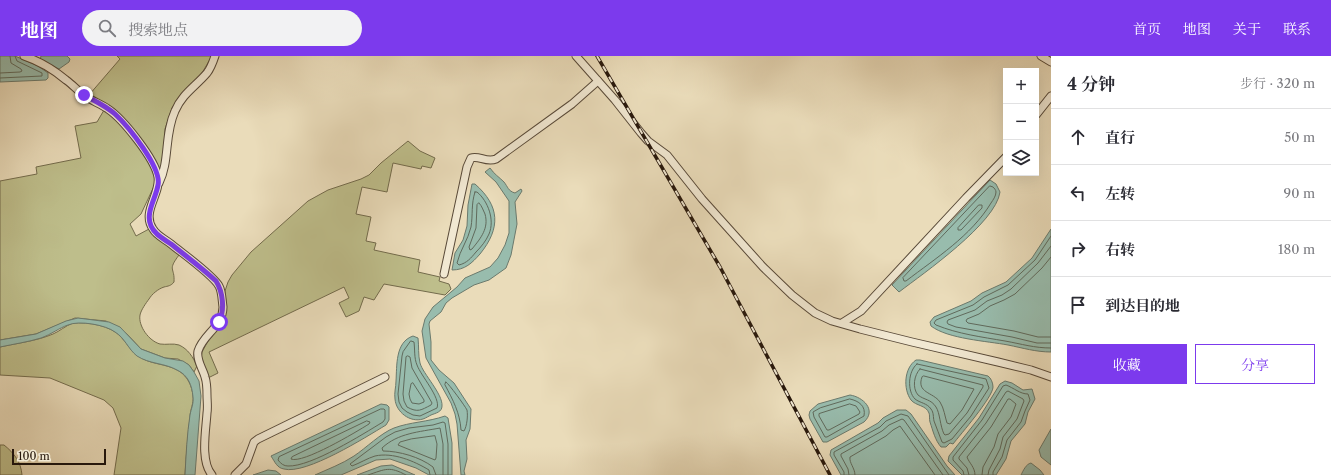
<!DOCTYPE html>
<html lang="zh">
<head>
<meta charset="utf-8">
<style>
  :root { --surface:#fff; --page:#f2f2f3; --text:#2b2b33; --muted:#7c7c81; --line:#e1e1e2; --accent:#7c3aed }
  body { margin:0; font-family:"Libre Caslon Text","Noto Serif SC",serif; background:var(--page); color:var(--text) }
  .controls { position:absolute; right:12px; top:12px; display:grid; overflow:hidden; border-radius:0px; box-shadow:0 4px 16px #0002 }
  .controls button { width:36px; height:36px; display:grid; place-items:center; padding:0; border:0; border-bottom:1px solid var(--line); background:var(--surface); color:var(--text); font:20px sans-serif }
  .scale { position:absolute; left:12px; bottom:10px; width:94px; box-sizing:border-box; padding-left:4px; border:2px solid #28180c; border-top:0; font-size:11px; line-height:14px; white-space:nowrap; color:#28180c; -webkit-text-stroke:3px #f1e8d2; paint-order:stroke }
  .stop { position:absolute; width:12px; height:12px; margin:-9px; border:3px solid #7c3aed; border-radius:50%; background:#fff }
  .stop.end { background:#7c3aed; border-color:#fff; box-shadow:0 1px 4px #0008 }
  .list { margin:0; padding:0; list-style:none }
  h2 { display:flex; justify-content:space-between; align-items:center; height:52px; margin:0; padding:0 16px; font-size:17px }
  h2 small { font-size:13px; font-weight:400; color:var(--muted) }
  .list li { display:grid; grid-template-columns:26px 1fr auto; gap:12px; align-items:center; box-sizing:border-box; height:56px; padding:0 16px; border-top:1px solid var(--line) }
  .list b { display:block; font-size:15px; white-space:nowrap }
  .list em { font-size:13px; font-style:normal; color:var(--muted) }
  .actions { display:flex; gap:8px; padding:12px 16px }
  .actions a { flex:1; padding:9px 0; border:1px solid var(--accent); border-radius:0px; text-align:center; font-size:14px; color:var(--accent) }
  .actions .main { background:var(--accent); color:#fff }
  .icon { flex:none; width:22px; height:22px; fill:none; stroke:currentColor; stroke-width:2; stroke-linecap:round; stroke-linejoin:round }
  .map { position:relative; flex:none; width:1051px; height:419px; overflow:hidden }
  header { display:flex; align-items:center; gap:24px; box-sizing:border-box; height:56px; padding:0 20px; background:var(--accent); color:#fff }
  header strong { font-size:19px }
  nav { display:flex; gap:22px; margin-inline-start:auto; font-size:14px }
  .search { width:280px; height:36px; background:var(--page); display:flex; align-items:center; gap:10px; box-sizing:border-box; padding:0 14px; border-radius:22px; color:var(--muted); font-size:15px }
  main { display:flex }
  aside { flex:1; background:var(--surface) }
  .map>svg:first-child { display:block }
</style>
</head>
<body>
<header>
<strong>地图</strong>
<div class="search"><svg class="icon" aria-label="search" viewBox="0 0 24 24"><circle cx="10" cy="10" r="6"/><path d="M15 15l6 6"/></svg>搜索地点</div>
<nav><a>首页</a><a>地图</a><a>关于</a><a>联系</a></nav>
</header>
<main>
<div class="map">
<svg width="1051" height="419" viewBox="0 0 1051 419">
  <rect width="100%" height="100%" fill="#eadcba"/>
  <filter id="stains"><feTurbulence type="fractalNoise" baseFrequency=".005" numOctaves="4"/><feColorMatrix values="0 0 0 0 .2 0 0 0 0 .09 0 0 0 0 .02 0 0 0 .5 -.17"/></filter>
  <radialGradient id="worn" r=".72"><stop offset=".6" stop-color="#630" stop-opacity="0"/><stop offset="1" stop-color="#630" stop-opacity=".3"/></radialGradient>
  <g fill="#bebe8b" stroke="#736b4c">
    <path d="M117 0H212L202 17 188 31 172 52 165 73 163 111 141 158 130 168 136 180 149 173 179 199C167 215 175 211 174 226 171 230 168 230 164 231 158 233 152 238 149 243 146 247 141 254 140 259 138 270 149 285 160 288 166 289 173 287 179 289 188 293 193 301 197 310L194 316 189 309 178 303 165 302 141 293 127 278 106 265 75 262 36 278 0 284V125L37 118 36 111 81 102 75 70 97 66 107 49 89 39 120 3Z"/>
    <polygon points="408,85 420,95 435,102 431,112 422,110 421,113 393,107 387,136 362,131 356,158 371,161 366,185 376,187 374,194 420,204 418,216 440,221 439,225 449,228 451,233 445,239 384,228 374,244 364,241 359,255 346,261 339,247 349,242 344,231 209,296 218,317 208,322 201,303 202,296 207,287 223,265 226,247 225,235 228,226 232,219 251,196 308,145 328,134 361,123 369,119 381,107"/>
    <path d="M73 267C87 266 111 269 121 281 127 287 130 294 137 299 149 309 166 307 179 315 188 321 192 330 193 340 194 347 190 354 190 361 188 380 186 400 185 419H114L121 372 113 352 104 344 50 322 0 319V291C17 287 37 285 53 278 60 275 65 270 73 267Z"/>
    <path d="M0 389H4C14 397 21 406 22 419H0Z"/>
  </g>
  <g fill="#98bcad" stroke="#6b7a6d">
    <polygon points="0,0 15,0 38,10 48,17 48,22 46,24 0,26"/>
    <polygon points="41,0 67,0 70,3 69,6 59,13 40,4"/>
    <path d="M490 112C494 118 499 121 504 126 508 131 508 135 515 137L521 133 522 135 515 146 517 168 511 199 506 212 489 224 474 229 452 242 446 247 441 256 430 265 429 268 431 286V304L439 314 454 327 471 353 470 373 466 384 467 403 464 415 465 419H461L457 368 455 358 451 347 426 302 422 275 425 263 433 251 457 231 465 222 490 211 498 202 505 189 509 177V145L496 126 485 116Z"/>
    <path d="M990 124 996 128 1000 136C996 167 924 217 899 236L892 229Z"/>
    <path d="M472 128H475C500 150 501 172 480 198 472 207 465 214 452 214L455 197 463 184 467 170 468 149Z"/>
    <path d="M1051 173V296C1036 296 1023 292 1008 289 987 285 948 283 931 270L930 266 934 261 971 245 982 237 1006 226 1032 202Z"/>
    <path d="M78 262 109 266 120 271 141 293 165 302 183 305 189 309 194 316 199 325 201 340 195 419H185C186 399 187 378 190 359 191 353 194 347 193 341 192 329 188 319 177 314 165 307 149 308 137 300 128 293 125 282 115 276 106 269 79 264 68 269 59 272 52 278 41 282 28 286 14 288 0 291V284L36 278 66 265Z"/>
    <path d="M413 280 418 282C419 290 418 299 420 307 423 318 443 338 442 350 442 356 436 357 431 359 429 360 426 362 423 363 410 367 396 356 395 343 394 337 396 331 396 325 397 310 395 286 413 280Z"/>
    <path d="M916 304H920L988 320C991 322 993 327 993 331 993 341 960 379 953 388L950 387 946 391H941C935 384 933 375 930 366 929 363 930 359 929 357 926 349 916 350 911 344 903 333 904 312 916 304Z"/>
    <polygon points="1005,325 1012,327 1023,334 1032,333 1035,343 1028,356 1025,368 1011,385 1006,403 996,419 962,419 948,405 949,400 979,362 1000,328"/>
    <path d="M850 339C863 341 877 354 864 366L827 386H823L810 363 809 359 810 355 818 348Z"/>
    <path d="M381 348 387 349 389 351V364L386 369C366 381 306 419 284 413 277 412 275 406 271 400Z"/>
    <polygon points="897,354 906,354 911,358 947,410 955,419 841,419 830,399 831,394 878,367 883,362"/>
    <path d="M445 360 448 362 452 387V419H429L416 412 390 403 376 404 341 419H315C328 413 342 408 354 400 366 392 381 377 394 372 410 366 428 366 445 360Z"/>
    <polygon points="1051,373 1051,409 1041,401 1039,394"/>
    <path d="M1031 407 1040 414 1044 419H1021C1023 415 1026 408 1031 407Z"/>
    <polygon points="392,409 415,419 357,419 381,410"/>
    <polygon points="268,414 276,415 281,419 253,419"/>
  </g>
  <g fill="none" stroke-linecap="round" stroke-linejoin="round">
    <g stroke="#606a5c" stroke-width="1">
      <polyline points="0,17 20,16 22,15 21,13 11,7 10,0"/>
      <polyline points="0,22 42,20 42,17 17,5 15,0"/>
      <path d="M990 130 993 131C994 132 996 134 996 136 996 140 993 144 991 147 971 180 936 202 906 225H904L903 222Z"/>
      <path d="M475 136H477C488 145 495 164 489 178 486 185 481 191 476 196 471 202 467 207 459 209L457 207C460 194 468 184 471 171 473 159 471 148 475 136Z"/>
      <path d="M479 147C482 150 483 154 485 158 489 172 481 182 472 193L470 194 469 191 476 172 477 149Z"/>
      <polygon points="979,149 982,149 982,152 961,174 958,174 958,172"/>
      <path d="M1051 180 1035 204 1008 229 984 241 973 249 936 264 934 267 936 269C958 278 982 281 1005 285 1022 288 1034 292 1051 292"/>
      <polyline points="1051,190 1038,207 1011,233 1002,239 987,245 975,254 948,264 947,266 948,268 956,271 1012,281 1037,287 1051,287"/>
      <polyline points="1051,201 1042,212 1015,238 1004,244 990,250 979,258 967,263 966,265 968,267 1014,275 1038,281 1051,281"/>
      <path d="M411 285 414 286C415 294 414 302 417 309 421 320 441 342 437 352L420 360 413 359 407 356 402 352 399 346 398 338 402 300 403 296Z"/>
      <path d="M408 300 410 301 412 312 432 347 431 349C421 354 418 357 407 351L404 345 403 338 406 301Z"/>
      <path d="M917 308 986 323 989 332 971 360 952 383 944 387 942 386C939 379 937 372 934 365 933 361 934 357 931 353 927 347 920 347 915 343 907 335 908 315 917 308Z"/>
      <path d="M920 313 983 329V331L967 357 949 378 945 379 944 378C940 370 940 357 936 351 931 343 924 344 918 339 912 332 914 319 920 313Z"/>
      <path d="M924 320 974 333 962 354 950 368 947 367C945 361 944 352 940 346 933 336 916 337 922 321Z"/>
      <path d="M446 326C449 328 465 350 467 354 468 360 467 370 464 375L461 374C460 357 453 344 445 329Z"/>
      <polygon points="413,327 424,344 424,346 419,348 412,347 410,343 409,338 411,328"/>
      <path d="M850 343C859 345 866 350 864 360L827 381H825L814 361 813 356 820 352Z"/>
      <polygon points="850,348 856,350 860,356 859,358 829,374 827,374 819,360 819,358"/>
      <path d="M381 353H384L385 354V363L383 366C363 378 311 411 288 410 284 410 281 408 278 404L279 401Z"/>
      <path d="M367 365 370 366 369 368C356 376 303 408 291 403L292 401Z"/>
      <polygon points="435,380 437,388 436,402 435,404 398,389 400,386 411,383"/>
      <path d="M368 419C386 413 389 410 406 419"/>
      <path d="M430 419 429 414C414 405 393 396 375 400 368 402 360 407 352 410L350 408 386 381 395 376 409 372 433 369 443 366 445 367 448 388V419"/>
      <path d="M436 419 433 411C420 401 399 395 383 395L382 392C398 377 419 376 440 372L443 388V419"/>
      <polyline points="844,419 844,416 834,399 834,396 880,371 886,365 901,358 908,360 949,419"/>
      <polyline points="849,419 848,413 841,400 841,398 882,375 889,369 902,363 904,364 943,419"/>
      <path d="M855 419C855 412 849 407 850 401L886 380 893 374 900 370 935 419"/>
      <path d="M964 419 963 415 953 404V401L982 364 1003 330 1006 329C1014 332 1020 338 1028 338L1030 344 1025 355 1021 366 1007 384 1002 401 993 416V419"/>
      <polyline points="969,419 967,412 959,403 959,401 986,367 1006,336 1008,335 1023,343 1024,345 1017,363 1003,381 1000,393 989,414 988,419"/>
      <path d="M975 419C975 411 969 407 967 401L991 371 1008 343H1010L1016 348 1011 361 998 378 994 391 983 411 982 419"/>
    </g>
    <defs>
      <g id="minor">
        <path d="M24 0C39 5 54 14 66 24 73 29 78 35 85 40 92 45 101 48 108 53 123 63 155 103 158 121 161 138 141 156 153 173 157 180 165 183 171 188 182 197 213 219 219 230 222 235 222 244 223 251 223 271 203 278 198 295 196 304 203 313 205 321 207 327 207 333 207 339 207 345 208 351 207 357 206 374 200 405 212 419"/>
        <polyline points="576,0 615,44 641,77 648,85 667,99 702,143 763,211 792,239 815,257 832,265 860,273 912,286 998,306 1031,314 1051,321"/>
        <polyline points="1041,0 1051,6"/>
        <polyline points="1036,59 1051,40"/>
        <path d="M159 127C170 105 164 79 175 55 182 38 196 30 207 17 211 12 213 6 215 0"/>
        <path d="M444 218 467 111 471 102C479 99 486 107 496 103L572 48 598 25"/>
        <polyline points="842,267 861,255 966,142 1006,101"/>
        <polyline points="235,419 246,408 254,386 258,383 385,321"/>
      </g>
    </defs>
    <use href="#minor" stroke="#584938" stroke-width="9"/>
    <use href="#minor" stroke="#f1e8d2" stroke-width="7"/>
    <defs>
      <polyline id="rail" points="597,0 720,211 830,419"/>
    </defs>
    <use href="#rail" stroke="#28180c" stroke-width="3.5"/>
    <use href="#rail" stroke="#f1e8d2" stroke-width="2" stroke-dasharray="6" stroke-linecap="butt"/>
  </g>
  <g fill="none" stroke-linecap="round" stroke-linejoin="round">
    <path stroke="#7c3aed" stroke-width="5" d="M84 39C95 45 106 50 115 58 128 70 162 112 158 129 156 142 145 157 151 170 155 179 164 183 171 188 186 200 202 212 216 225 223 236 225 254 219 266"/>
  </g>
  <rect width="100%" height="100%" filter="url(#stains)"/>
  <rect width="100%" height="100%" fill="url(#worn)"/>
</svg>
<div class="controls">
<button>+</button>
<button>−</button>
<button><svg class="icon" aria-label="layers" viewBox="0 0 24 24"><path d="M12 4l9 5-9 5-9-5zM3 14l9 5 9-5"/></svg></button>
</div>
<div class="scale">100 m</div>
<div class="stop" style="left:219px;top:266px"></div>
<div class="stop end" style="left:84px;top:39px"></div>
</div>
<aside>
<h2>4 分钟<small>步行 · 320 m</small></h2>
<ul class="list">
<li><svg class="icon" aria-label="ahead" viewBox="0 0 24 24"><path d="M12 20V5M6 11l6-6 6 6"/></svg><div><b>直行</b></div><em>50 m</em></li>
<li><svg class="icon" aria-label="left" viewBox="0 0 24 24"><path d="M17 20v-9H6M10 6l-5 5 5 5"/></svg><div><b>左转</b></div><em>90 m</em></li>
<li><svg class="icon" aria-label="right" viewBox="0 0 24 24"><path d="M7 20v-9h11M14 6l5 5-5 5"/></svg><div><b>右转</b></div><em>180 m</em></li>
<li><svg class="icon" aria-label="arrive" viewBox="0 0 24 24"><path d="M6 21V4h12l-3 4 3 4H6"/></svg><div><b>到达目的地</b></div></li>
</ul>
<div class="actions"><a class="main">收藏</a><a>分享</a></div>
</aside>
</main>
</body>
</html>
